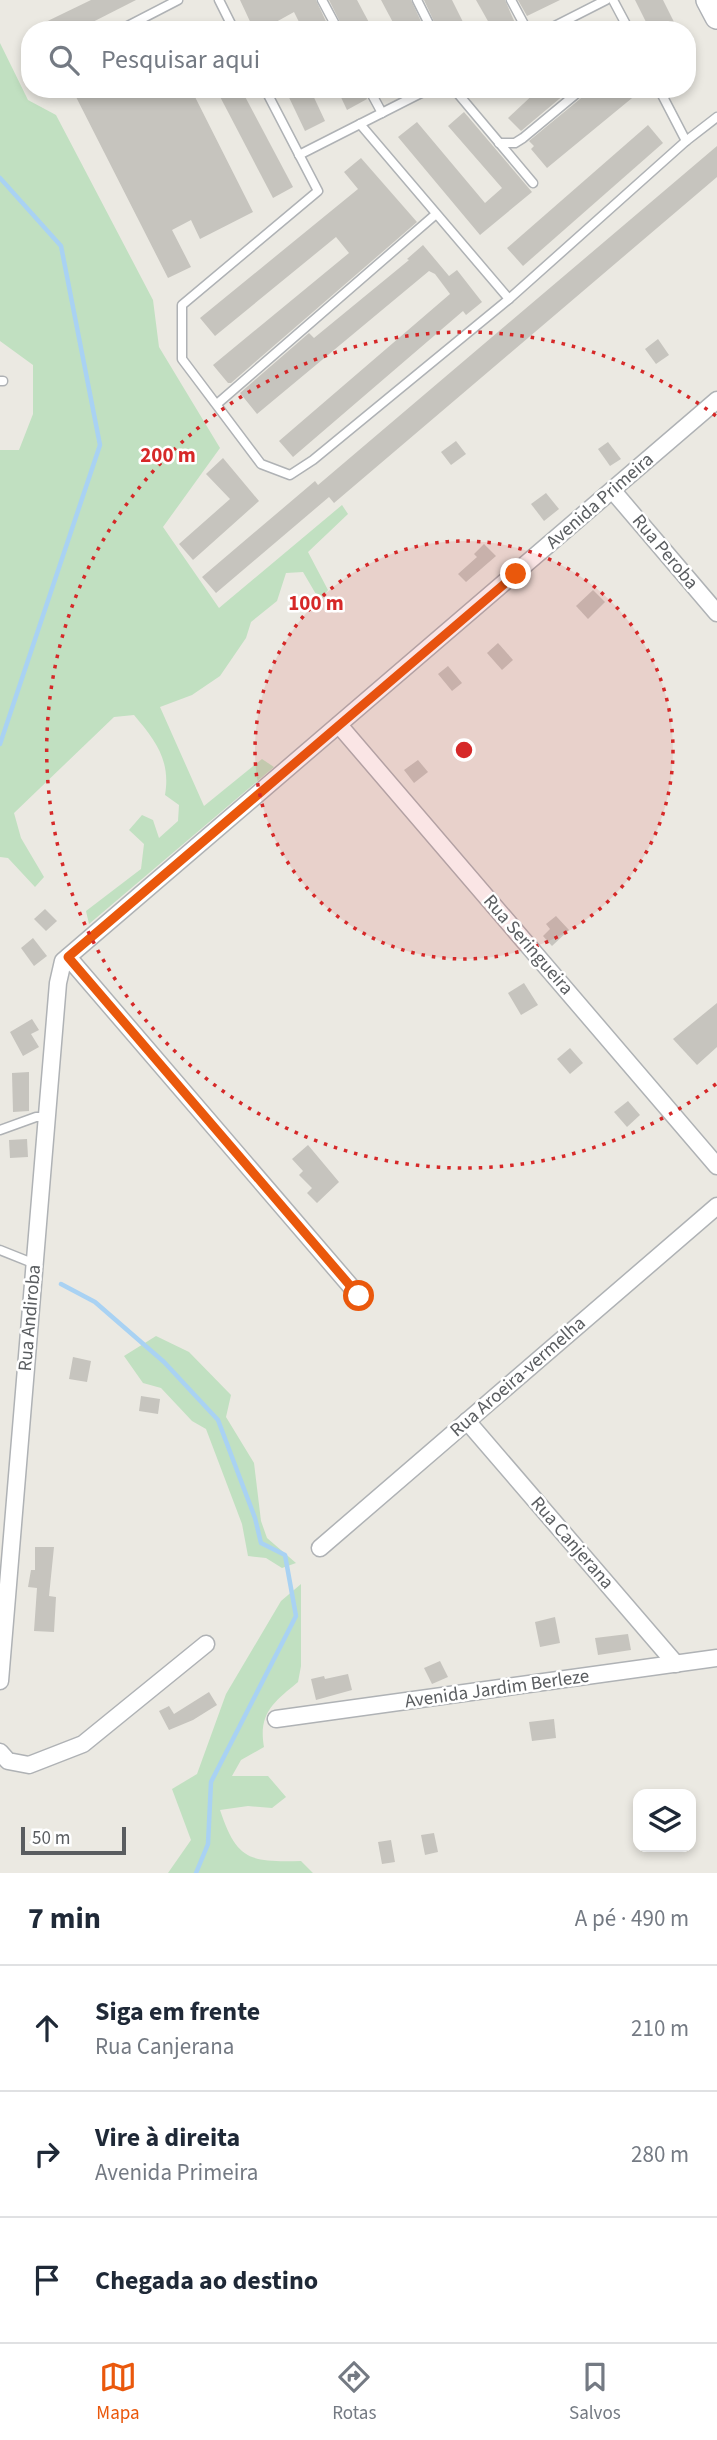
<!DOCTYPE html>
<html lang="pt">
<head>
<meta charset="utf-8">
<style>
  :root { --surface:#fff; --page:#f6f6f7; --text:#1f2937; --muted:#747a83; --line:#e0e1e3; --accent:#ea580c }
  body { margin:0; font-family:"Source Sans 3",sans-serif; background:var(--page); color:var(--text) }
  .controls { position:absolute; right:21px; bottom:21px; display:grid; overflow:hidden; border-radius:14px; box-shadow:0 4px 10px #0003 }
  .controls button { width:63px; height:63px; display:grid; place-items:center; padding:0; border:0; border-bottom:2px solid var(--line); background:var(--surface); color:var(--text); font:35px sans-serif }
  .scale { position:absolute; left:21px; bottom:18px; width:105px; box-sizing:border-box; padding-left:7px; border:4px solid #5a5d60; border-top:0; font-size:19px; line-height:24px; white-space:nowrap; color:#5a5d60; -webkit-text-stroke:5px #fff; paint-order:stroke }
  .stop { position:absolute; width:21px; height:21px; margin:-16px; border:5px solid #ea580c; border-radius:50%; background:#fff }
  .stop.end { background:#ea580c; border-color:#fff; box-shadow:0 2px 7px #0008 }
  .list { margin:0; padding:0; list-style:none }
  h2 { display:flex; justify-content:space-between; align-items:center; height:91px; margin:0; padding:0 28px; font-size:30px }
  h2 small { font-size:23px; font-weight:400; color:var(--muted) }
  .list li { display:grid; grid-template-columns:46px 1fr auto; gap:21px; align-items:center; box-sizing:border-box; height:126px; padding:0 28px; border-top:2px solid var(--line) }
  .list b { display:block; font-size:26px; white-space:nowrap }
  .list p { margin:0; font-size:23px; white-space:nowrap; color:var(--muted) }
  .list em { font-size:23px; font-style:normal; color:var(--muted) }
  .icon { flex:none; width:38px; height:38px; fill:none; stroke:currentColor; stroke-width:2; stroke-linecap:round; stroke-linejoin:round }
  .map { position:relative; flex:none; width:717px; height:1873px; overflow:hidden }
  .search { position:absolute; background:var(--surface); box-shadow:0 4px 10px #0003; left:21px; right:21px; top:21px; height:77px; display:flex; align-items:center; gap:18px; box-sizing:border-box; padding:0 24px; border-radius:28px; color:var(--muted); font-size:26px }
  .sheet { height:469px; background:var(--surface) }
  nav { display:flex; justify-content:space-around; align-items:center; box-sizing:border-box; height:98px; border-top:2px solid var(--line); background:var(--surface); font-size:19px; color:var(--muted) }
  nav a { display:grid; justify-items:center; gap:4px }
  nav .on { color:var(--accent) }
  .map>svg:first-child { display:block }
</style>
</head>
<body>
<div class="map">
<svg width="717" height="1873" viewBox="0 0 717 1873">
  <rect width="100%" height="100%" fill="#ebe9e2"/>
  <g fill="#c1e0c1">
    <path d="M0 43 28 100 56 115 153 300 159 347 220 448 163 527 219 608 342 505 348 514 308 552 328 590 320 601 303 572 286 573 277 601 251 622 246 638 220 676 192 695 160 707 204 806 262 759 274 767 89 924 86 911 141 869 144 844 129 830 142 815 153 820 159 838 178 821 179 805 165 795C171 760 155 740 134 715L114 717 14 813 21 838 44 877 35 887 8 858 0 857V450H19L33 414V365L0 341Z"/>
    <polygon points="156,1336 189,1352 231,1395 226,1417 254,1463 261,1521 267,1538 296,1563 282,1568 266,1558 248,1556 242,1524 206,1429 192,1421 161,1388 143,1383 124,1356"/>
    <path d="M301 1584V1666L298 1682C274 1702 258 1713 264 1747L241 1760 232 1776H268L286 1797 272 1808 248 1806 220 1810C237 1861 250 1862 301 1861L313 1873H168L191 1840 172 1789 197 1774 226 1694 281 1601Z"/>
  </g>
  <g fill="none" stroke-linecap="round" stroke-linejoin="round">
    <g stroke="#a9d2f3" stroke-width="4.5">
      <polyline points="0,178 61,246 100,445 0,744"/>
      <polyline points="61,1284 95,1302 164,1362 218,1420 255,1518 261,1543 285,1555 296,1616 211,1782 208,1844 196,1873"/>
    </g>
  </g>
  <g fill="#c6c4be">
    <polygon points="91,0 136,0 77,30 29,30"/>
    <polygon points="240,0 316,0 330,30 303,30 294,12 276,22 279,30 254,30"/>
    <polygon points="329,0 357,0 373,30 344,30"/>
    <polygon points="381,0 411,0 425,30 397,30"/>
    <polygon points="424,0 452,0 467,30 438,30"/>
    <polygon points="476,0 505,0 515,23 502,30 493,30"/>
    <polygon points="518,0 560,0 527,16"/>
    <polygon points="635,0 663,0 678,30 650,30"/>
    <polygon points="72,89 191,89 253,212 200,239 191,220 172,230 191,267 168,278"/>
    <polygon points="216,89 241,89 293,187 273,198"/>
    <polygon points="285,89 310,89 325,121 305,131"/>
    <polygon points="345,89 363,89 367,99 347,110 339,93"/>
    <polygon points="539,89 571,89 521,131 508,118"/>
    <polygon points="588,89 643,89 547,168 531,149 534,146 529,141 586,94"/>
    <polygon points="464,112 532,192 480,235 398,137 417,122 485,203 502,188 448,126"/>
    <polygon points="648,125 663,143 523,266 507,248"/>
    <polygon points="717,146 717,177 334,503 329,497 216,593 202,577 315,481 318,485"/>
    <polygon points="361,158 417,222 231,383 228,383 213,365 349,253 336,237 215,336 200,318 358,189 344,172"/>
    <polygon points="423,245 449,276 457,270 482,302 466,315 463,311 293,457 279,441 450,294 435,274 429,271 257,414 240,393 309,333 314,338 409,260 407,259"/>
    <polygon points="658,339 669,355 656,364 645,349"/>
    <polygon points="456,441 466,454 451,465 441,452"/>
    <polygon points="608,442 621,459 610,466 598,449"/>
    <polygon points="223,458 259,501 193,560 179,544 230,499 206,474"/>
    <polygon points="546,493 559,509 544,521 531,504"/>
    <polygon points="484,544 496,556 466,582 458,574 477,557 474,554"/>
    <polygon points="593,590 605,602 588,619 576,606"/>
    <polygon points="498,643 513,660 502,670 487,653"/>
    <polygon points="448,666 462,683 452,691 438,674"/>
    <polygon points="418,760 428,772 414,783 404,770"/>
    <polygon points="45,909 57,921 46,931 34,919"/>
    <polygon points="556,916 569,930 552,946 543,936 550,929 546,924"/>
    <polygon points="33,938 47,956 34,966 21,948"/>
    <polygon points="524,983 538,1005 521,1015 508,993"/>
    <polygon points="717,1003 717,1047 697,1065 673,1039"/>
    <polygon points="32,1019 39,1030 31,1034 39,1047 23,1056 10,1032"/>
    <polygon points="570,1048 583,1063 570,1074 557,1059"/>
    <polygon points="29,1072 29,1111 13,1112 12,1073"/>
    <polygon points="628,1101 640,1115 627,1127 614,1112"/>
    <polygon points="27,1139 28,1157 10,1158 9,1140"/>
    <polygon points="308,1145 339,1182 317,1203 307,1193 312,1188 299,1175 303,1171 292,1159"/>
    <polygon points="73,1357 91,1361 87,1382 69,1379"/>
    <polygon points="141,1396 160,1399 158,1414 139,1411"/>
    <polygon points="35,1547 54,1547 49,1596 56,1597 54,1632 34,1631 37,1588 28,1587 31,1570 35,1570"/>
    <polygon points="555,1617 560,1643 540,1647 535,1622"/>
    <polygon points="628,1634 631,1650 598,1655 595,1638"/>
    <polygon points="440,1661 448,1677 432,1684 424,1668"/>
    <polygon points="348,1674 352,1690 316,1700 311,1679 324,1676 325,1679"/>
    <polygon points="209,1692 217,1705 193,1720 169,1730 159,1711 169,1706 174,1714"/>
    <polygon points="554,1719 556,1738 532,1741 529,1722"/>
    <polygon points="434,1833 438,1852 425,1855 421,1835"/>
    <polygon points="391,1840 395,1862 382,1864 378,1842"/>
  </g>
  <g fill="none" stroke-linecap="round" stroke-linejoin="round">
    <defs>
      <g id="lane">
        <polyline points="219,0 234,30"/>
        <polyline points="322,0 338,30"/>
        <polyline points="417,0 432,30"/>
        <polyline points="511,0 527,30"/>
        <polyline points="613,0 629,30"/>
        <polyline points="120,30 178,0"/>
        <polyline points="547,30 606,0"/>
        <polyline points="265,89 318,191 182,305 182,359 261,464 290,475 313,460 509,299 686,141 717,117"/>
        <polyline points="369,89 382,113"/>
        <polyline points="454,89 533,183"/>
        <polyline points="659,89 686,141"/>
        <polyline points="360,124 509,299"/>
        <polyline points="499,143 515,143 523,138 582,89"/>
        <polyline points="299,155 429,89"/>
        <polyline points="0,381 3,381"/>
        <polyline points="217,404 436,214"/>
        <polyline points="0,1130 36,1117 47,1117"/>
        <polyline points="0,1250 35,1264"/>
      </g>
      <g id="street">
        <polyline points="613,491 717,613"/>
        <polyline points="339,725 717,1166"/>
        <polyline points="68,957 359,1296"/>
        <polyline points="467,1421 676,1664"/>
        <polyline points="320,1548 717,1206"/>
        <polyline points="0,1681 58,983 63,961 717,400"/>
        <polyline points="276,1719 717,1658"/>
        <polyline points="0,1752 8,1761 29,1765 83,1744 206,1644"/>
      </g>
      <polyline id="secondary" points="708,0 717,17"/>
    </defs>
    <use href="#lane" stroke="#afb2b5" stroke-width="11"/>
    <use href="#street" stroke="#afb2b5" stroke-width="19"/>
    <use href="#secondary" stroke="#aeb1b5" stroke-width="26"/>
    <use href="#lane" stroke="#fff" stroke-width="8"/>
    <use href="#street" stroke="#fff" stroke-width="16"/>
    <use href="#secondary" stroke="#fff" stroke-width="23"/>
  </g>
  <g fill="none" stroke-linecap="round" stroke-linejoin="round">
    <polyline stroke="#ea580c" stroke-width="9" points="359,1296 68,957 516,574"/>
  </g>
  <circle cx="464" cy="750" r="209" fill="#d62828" fill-opacity=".12"/>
  <g fill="none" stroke="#d62828" stroke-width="3.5" stroke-dasharray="3.5 7">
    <circle cx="464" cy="750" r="209"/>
    <path d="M716 1084A418 418 0 1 1 716 416"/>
  </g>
  <g text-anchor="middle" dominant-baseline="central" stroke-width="5" stroke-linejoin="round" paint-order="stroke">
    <g font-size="19" fill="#5a5d60" stroke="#fff">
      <text transform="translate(600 501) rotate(-41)">Avenida Primeira</text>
      <text transform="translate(665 552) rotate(50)">Rua Peroba</text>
      <text transform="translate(528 945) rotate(49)">Rua Seringueira</text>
      <text transform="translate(30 1318) rotate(-85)">Rua Andiroba</text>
      <text transform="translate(518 1377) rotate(-41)">Rua Aroeira-vermelha</text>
      <text transform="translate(572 1543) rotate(49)">Rua Canjerana</text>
      <text transform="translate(497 1689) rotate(-8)">Avenida Jardim Berleze</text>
    </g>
  </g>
  <circle cx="464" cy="750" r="10" fill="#d62828" stroke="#fff" stroke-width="3.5"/>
  <g font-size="21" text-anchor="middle" font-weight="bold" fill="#d62828" stroke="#fff" stroke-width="5" stroke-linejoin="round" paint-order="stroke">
    <text x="168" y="462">200 m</text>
    <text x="316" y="610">100 m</text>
  </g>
</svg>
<div class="controls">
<button><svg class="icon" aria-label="layers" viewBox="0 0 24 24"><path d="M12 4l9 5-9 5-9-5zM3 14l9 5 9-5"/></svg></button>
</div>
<div class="scale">50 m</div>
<div class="stop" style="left:359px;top:1296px"></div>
<div class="stop end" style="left:516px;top:574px"></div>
<div class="search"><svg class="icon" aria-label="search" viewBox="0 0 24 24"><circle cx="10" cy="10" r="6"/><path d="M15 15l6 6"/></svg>Pesquisar aqui</div>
</div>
<section class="sheet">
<h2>7 min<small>A pé · 490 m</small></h2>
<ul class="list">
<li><svg class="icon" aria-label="ahead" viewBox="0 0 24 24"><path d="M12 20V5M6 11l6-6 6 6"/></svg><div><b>Siga em frente</b><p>Rua Canjerana</p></div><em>210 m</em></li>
<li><svg class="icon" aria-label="right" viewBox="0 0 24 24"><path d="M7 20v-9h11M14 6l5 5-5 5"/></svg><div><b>Vire à direita</b><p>Avenida Primeira</p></div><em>280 m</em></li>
<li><svg class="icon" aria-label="arrive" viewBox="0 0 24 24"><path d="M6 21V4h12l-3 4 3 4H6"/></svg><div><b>Chegada ao destino</b></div></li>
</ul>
</section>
<nav>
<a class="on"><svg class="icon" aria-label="map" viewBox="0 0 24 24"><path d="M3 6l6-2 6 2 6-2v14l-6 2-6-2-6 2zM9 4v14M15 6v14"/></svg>Mapa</a>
<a><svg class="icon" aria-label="directions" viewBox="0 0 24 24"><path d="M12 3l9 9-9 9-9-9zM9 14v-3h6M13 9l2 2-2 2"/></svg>Rotas</a>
<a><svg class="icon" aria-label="saved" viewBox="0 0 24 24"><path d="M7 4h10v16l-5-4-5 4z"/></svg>Salvos</a>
</nav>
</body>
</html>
